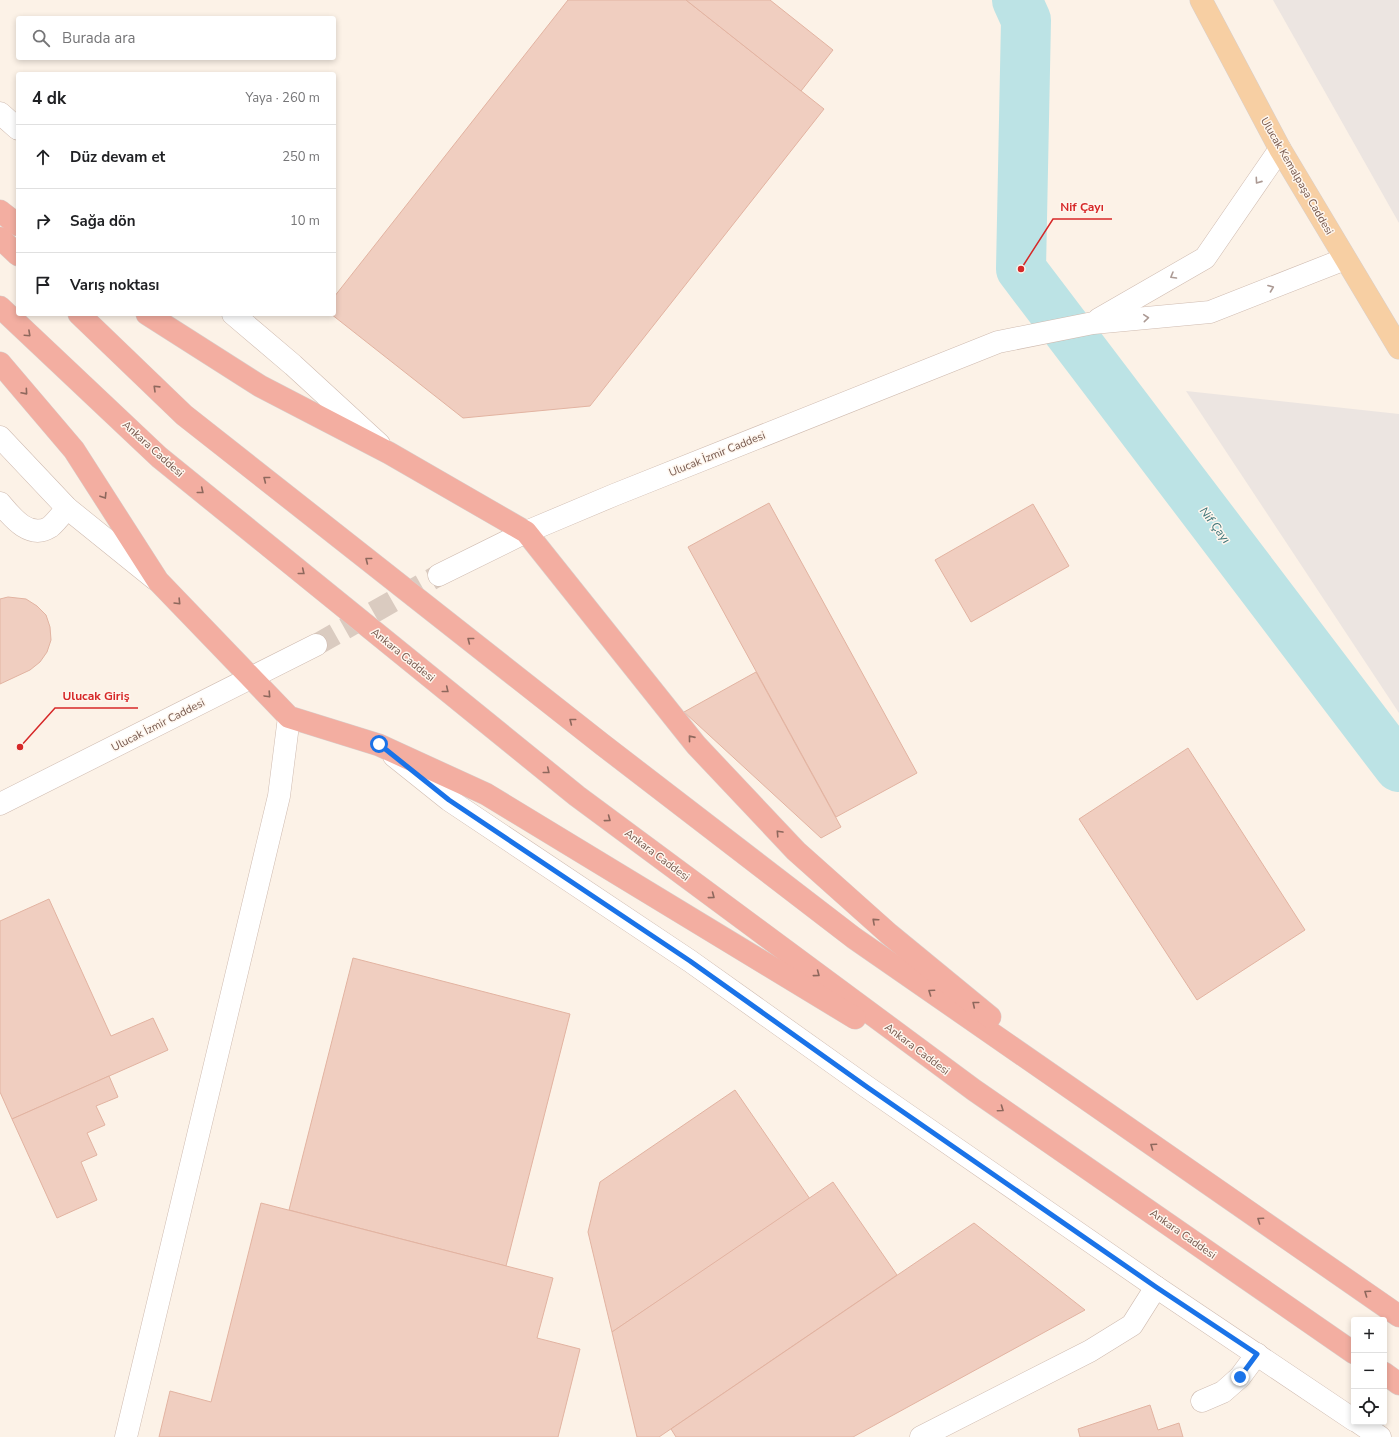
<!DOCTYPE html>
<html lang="tr">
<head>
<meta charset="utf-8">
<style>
  :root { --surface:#fff; --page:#f2f2f2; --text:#202124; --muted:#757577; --line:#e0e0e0 }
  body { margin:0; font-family:"Nunito Sans",sans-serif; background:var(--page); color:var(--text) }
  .controls { position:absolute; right:12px; bottom:12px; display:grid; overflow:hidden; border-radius:4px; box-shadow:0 2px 6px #0003 }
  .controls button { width:36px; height:36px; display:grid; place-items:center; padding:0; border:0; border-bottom:1px solid var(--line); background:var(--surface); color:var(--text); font:20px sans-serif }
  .stop { position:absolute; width:12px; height:12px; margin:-9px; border:3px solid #1a73e8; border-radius:50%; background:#fff }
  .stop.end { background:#1a73e8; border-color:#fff; box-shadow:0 1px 4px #0008 }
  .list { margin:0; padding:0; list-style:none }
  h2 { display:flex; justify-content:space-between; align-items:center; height:52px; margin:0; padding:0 16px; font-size:17px }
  h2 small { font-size:13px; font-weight:400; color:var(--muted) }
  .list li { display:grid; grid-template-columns:26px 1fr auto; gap:12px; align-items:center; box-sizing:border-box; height:64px; padding:0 16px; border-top:1px solid var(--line) }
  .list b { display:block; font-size:15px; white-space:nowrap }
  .list em { font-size:13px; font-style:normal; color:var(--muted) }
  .icon { flex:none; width:22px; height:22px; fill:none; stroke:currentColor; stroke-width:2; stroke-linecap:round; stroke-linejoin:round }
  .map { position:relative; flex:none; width:1399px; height:1437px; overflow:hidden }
  .search { position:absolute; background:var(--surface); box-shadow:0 2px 6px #0003; left:16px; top:16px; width:320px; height:44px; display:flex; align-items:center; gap:10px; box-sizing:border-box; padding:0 14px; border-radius:4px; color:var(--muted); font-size:15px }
  .panel { position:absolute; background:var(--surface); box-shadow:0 2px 6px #0003; left:16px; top:72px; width:320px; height:244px; border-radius:4px }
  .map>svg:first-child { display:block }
</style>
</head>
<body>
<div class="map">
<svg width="1399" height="1437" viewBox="0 0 1399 1437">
  <rect width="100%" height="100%" fill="#fcf2e7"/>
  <g fill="#ece5e1">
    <polygon points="1273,0 1399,0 1399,223"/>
    <polygon points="1186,391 1399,414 1399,713"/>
  </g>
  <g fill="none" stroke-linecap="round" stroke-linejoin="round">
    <polyline stroke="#bce3e5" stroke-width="50" points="1017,0 1026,20 1021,269 1399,767"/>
  </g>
  <g fill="#f0cec0" stroke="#e2b3a1">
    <polygon points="568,0 686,0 824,109 590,406 463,418 331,314 334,314 334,297"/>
    <polygon points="686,0 770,0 833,50 801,91"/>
    <polygon points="769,503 917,773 836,817 688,547"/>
    <polygon points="1033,504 1069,566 971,622 935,560"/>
    <polygon points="8,597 26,599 37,606 46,615 50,627 51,640 47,652 40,662 30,670 0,684 0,599"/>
    <polygon points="756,672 841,827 821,838 684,712"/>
    <polygon points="1188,748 1305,930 1197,1000 1079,819"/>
    <polygon points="49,899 111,1036 153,1018 168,1050 12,1119 0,1092 0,921"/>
    <polygon points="353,958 570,1014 506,1266 289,1210"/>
    <polygon points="109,1076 118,1097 96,1106 105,1125 87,1133 97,1155 81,1162 97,1200 57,1218 12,1119"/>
    <polygon points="735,1090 810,1199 612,1332 588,1232 600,1182"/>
    <polygon points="833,1182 897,1275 659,1437 637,1437 612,1332"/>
    <polygon points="261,1203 553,1278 537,1338 580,1349 558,1437 159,1437 170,1391 211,1402"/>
    <polygon points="974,1223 1085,1310 853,1437 676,1437 671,1429"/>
    <polygon points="1150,1405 1158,1430 1179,1423 1183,1437 1080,1437 1078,1429"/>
  </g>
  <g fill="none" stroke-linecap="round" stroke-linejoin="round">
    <polyline stroke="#dacbc0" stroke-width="22" stroke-dasharray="22 11" stroke-linecap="butt" points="316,645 439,575"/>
    <defs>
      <g id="minor">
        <polyline points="0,113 18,129"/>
        <polyline points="233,314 293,365 379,444"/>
        <polyline points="1099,319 1205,258 1280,149"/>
        <polyline points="0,437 67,508 155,579"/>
        <path d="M0 503C11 516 29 540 50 527 56 522 62 514 67 508"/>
        <polyline points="439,575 526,532 614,495 998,342 1093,323 1210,312 1345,259"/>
        <polyline points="394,756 449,800 690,961 867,1087 1156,1287 1354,1420"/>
        <polyline points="0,804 316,645"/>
        <polyline points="1202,1401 1223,1392 1240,1377 1257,1354"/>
        <polyline points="1358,1422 1380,1437"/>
        <polyline points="126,1437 279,796 289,717"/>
        <polyline points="921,1437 1090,1351 1132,1325 1156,1287"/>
      </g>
      <polyline id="major" points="1201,0 1280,149 1399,348"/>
      <g id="highway">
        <polyline points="0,211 18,225"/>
        <polyline points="0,238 18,255"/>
        <polyline points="0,307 159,457 577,796 974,1090 1354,1353"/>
        <polyline points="79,314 184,415 603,745 854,938 1399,1316"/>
        <polyline points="147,314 260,386 389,453 526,532 696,745 796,851 889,934 990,1017"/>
        <polyline points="0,363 74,450 158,581 289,717 379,745 486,794 855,1018"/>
        <polyline points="1384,1373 1399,1384"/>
      </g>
    </defs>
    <use href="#minor" stroke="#cfbbb0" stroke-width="23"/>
    <use href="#major" stroke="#d8d0cd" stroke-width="23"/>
    <use href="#highway" stroke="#d8d0cd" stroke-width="23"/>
    <use href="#minor" stroke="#fff" stroke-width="22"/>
    <use href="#major" stroke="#f7cfa3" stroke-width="22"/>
    <use href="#highway" stroke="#f3aea1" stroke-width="22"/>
  </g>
  <defs><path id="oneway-chevron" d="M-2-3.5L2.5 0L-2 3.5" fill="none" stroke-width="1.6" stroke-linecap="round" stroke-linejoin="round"/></defs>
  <g stroke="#ac9a94">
    <use href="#oneway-chevron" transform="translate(1258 181) rotate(125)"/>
    <use href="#oneway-chevron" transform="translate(1173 276) rotate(150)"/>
    <use href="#oneway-chevron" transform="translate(1271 288) rotate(-21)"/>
    <use href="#oneway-chevron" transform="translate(1146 318) rotate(-5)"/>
  </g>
  <g stroke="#8e685d">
    <use href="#oneway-chevron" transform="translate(28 334) rotate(43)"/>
    <use href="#oneway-chevron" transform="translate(156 388) rotate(-136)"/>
    <use href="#oneway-chevron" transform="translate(25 392) rotate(49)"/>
    <use href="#oneway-chevron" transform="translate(266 479) rotate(-142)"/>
    <use href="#oneway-chevron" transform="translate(201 491) rotate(39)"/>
    <use href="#oneway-chevron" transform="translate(104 496) rotate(58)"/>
    <use href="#oneway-chevron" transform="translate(368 560) rotate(-142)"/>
    <use href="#oneway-chevron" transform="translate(302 572) rotate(39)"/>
    <use href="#oneway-chevron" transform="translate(178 602) rotate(46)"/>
    <use href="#oneway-chevron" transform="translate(470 640) rotate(-142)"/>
    <use href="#oneway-chevron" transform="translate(446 690) rotate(39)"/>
    <use href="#oneway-chevron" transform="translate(268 695) rotate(47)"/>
    <use href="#oneway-chevron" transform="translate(572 721) rotate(-142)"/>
    <use href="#oneway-chevron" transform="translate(691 738) rotate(-129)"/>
    <use href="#oneway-chevron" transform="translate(547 771) rotate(39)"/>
    <use href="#oneway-chevron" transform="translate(608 819) rotate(37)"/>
    <use href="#oneway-chevron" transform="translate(779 833) rotate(-133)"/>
    <use href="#oneway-chevron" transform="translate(712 896) rotate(37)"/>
    <use href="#oneway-chevron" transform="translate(875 921) rotate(-138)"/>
    <use href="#oneway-chevron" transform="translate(817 974) rotate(37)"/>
    <use href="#oneway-chevron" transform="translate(931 992) rotate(-145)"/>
    <use href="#oneway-chevron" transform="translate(975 1004) rotate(-141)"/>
    <use href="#oneway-chevron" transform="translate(1001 1109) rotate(35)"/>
    <use href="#oneway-chevron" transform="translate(1153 1146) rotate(-145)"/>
    <use href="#oneway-chevron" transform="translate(1260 1220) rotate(-145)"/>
    <use href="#oneway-chevron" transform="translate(1367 1293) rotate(-145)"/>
  </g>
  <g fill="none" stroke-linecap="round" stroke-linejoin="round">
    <polyline stroke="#1a73e8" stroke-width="5" points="379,744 449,800 690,961 867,1087 1156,1287 1257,1354 1240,1377"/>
  </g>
  <g text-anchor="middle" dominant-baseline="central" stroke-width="3" stroke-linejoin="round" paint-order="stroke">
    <g font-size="11" fill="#75574c" stroke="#fef6ee">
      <text transform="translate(1297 176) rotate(60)">Ulucak Kemalpaşa Caddesi</text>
      <text transform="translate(153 449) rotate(42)">Ankara Caddesi</text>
      <text transform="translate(717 454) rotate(-22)">Ulucak İzmir Caddesi</text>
      <text transform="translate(403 655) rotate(39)">Ankara Caddesi</text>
      <text transform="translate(158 725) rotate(-27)">Ulucak İzmir Caddesi</text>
      <text transform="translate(657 855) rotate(37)">Ankara Caddesi</text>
      <text transform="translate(917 1049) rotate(37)">Ankara Caddesi</text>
      <text transform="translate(1183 1234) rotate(35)">Ankara Caddesi</text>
    </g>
    <g font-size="12" font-style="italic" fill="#407679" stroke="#fef6ee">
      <text transform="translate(1215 525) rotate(53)">Nif Çayı</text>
    </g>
  </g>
  <path fill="none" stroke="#d62828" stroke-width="1.5" d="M1021 269L1053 219H1112M20 747L55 708H138"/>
  <g fill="#d62828" stroke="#fef6ee" stroke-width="1.5">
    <circle cx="1021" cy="269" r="4"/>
    <circle cx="20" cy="747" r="4"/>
  </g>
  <g font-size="12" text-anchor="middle" font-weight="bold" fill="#d62828" stroke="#fef6ee" stroke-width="3" stroke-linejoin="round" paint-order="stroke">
    <text x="1082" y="211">Nif Çayı</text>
    <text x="96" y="700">Ulucak Giriş</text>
  </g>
</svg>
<div class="controls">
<button>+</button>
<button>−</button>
<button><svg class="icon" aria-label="locate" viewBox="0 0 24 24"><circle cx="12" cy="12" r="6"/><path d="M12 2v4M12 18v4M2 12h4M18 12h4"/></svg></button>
</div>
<div class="stop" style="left:379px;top:744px"></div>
<div class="stop end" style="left:1240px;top:1377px"></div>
<div class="search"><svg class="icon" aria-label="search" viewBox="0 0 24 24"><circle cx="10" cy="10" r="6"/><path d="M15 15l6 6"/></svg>Burada ara</div>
<section class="panel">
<h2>4 dk<small>Yaya · 260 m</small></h2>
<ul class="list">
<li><svg class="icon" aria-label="ahead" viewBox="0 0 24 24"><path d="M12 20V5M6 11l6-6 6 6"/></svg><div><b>Düz devam et</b></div><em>250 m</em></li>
<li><svg class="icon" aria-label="right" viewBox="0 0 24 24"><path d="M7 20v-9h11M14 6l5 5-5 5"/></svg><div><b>Sağa dön</b></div><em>10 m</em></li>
<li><svg class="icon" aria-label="arrive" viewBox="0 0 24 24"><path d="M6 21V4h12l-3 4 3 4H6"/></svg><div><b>Varış noktası</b></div></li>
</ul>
</section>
</div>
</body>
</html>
